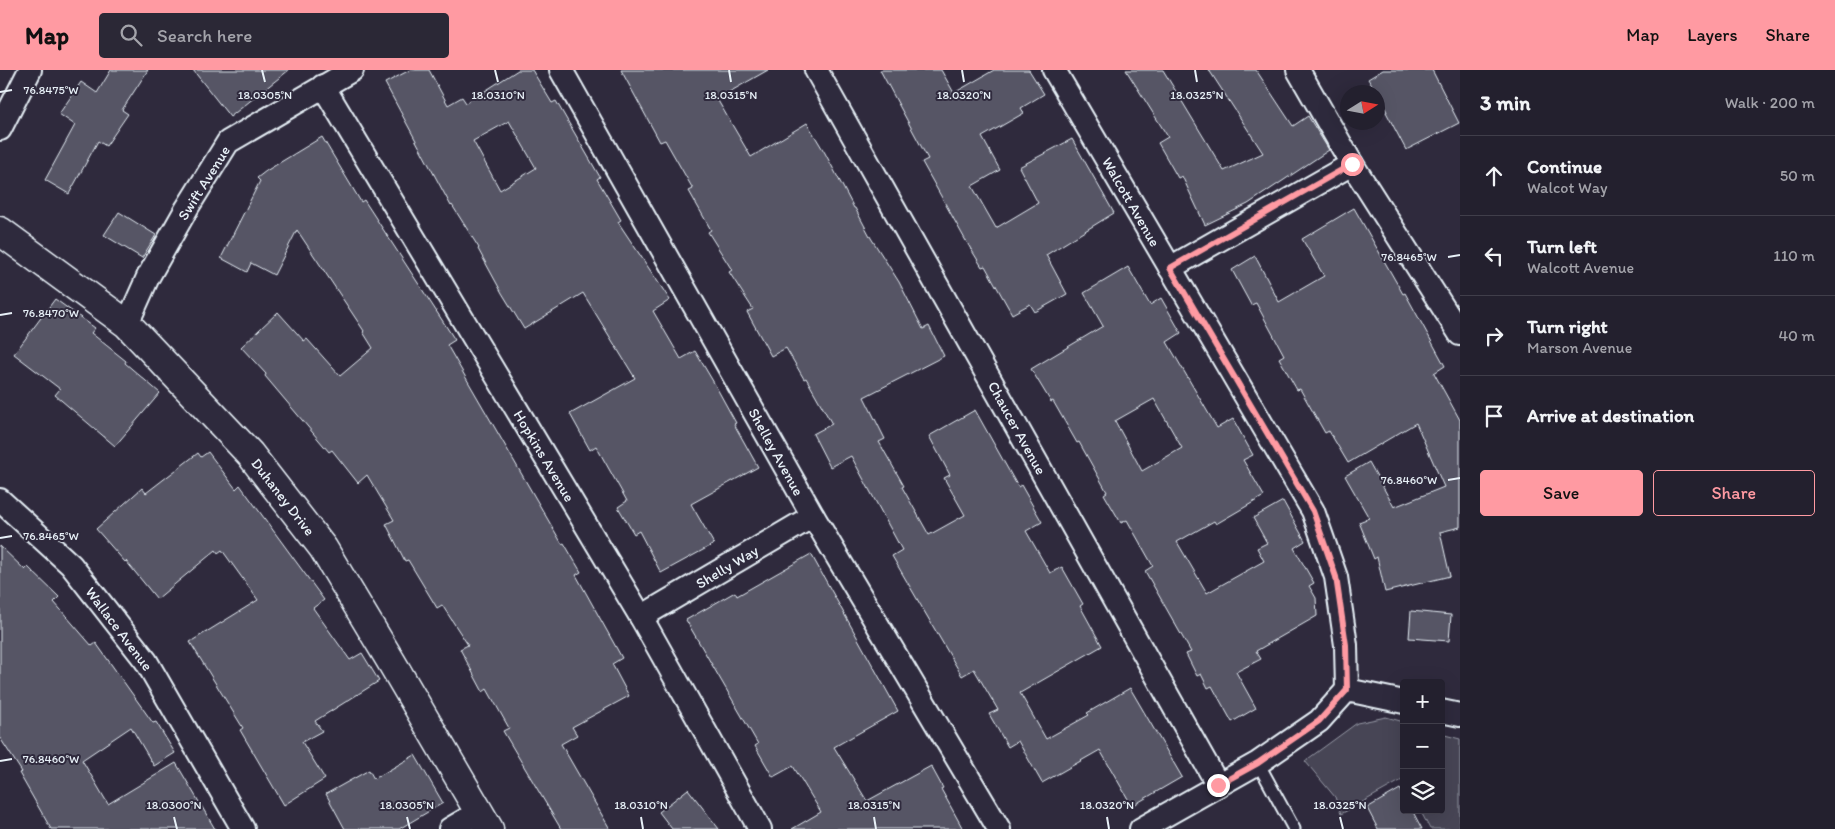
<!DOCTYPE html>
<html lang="en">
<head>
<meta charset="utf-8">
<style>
  :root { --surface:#23202e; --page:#2b2836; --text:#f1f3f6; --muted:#a3a3aa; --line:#403e4a; --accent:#ff9aa2 }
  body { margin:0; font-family:Itim,sans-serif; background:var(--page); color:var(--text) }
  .controls { position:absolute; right:15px; bottom:15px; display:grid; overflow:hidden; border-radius:5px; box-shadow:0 5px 20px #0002 }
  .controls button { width:45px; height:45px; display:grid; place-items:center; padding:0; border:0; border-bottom:1px solid var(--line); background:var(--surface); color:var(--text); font:25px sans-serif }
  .compass { position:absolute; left:1340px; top:15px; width:45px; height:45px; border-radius:50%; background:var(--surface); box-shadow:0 5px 20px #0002; rotate:79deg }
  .stop { position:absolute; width:15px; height:15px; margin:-11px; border:4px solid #ff9aa2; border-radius:50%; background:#fff }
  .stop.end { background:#ff9aa2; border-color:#fff; box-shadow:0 1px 5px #0008 }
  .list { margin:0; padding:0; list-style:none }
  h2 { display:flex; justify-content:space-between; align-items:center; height:65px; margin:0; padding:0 20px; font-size:21px }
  h2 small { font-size:16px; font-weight:400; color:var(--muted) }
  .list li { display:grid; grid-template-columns:32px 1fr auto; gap:15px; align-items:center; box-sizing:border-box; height:80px; padding:0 20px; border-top:1px solid var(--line) }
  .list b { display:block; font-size:19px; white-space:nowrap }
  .list p { margin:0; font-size:16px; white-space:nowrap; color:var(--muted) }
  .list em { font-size:16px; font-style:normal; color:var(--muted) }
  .actions { display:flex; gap:10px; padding:15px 20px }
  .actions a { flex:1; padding:11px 0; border:1px solid var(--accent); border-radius:5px; text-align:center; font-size:18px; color:var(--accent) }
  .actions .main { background:var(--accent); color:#111 }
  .icon { flex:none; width:28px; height:28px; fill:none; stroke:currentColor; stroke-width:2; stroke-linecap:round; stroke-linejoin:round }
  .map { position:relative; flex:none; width:1460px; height:759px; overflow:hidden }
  header { display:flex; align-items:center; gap:30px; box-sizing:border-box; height:70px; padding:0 25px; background:var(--accent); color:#111 }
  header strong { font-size:24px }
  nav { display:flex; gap:28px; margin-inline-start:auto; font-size:18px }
  .search { width:350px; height:45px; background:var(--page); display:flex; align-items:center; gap:12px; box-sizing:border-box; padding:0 18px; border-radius:5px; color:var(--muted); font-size:19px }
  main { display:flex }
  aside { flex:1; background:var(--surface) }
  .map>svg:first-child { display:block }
</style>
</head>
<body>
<header>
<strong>Map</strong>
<div class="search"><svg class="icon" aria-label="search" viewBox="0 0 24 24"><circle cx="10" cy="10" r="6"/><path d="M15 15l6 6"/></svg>Search here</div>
<nav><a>Map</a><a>Layers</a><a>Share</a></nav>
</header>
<main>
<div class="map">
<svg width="1460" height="759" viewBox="0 0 1460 759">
  <rect width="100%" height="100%" fill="#2f2a3d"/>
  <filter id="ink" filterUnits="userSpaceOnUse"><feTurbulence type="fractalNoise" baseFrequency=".02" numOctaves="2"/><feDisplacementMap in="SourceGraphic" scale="10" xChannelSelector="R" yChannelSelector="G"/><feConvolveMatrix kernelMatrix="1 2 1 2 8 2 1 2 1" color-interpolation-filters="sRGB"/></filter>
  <g filter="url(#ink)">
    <g fill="#464455" stroke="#979aa6">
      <polygon points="1386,647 1404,652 1404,712 1402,710 1341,744 1335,727 1305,691 1357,653"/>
      <polygon points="1441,664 1460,669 1460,759 1430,759 1420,740 1441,740"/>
    </g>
    <g fill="#575565" stroke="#e8f1f8" fill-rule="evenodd">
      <polygon points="111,0 148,0 122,40 128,44 106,76 98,71 69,124 45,110 75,55 59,44 81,12 97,23"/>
      <polygon points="193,0 289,0 230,47"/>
      <path d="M410 0H429L448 35 462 27 466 33 518 0H532L552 33 556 31 600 107 597 109 621 150 618 152 670 230 653 241 681 289 695 281 714 313 736 353 734 354 758 397 691 434 714 474 661 503 639 461 634 464 618 437 627 431 596 376 590 380 570 344 635 308 583 223 524 259 502 223 478 179 479 178 452 135 451 136 385 13ZM509 51 536 98 500 120 473 71Z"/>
      <polygon points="621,0 768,0 717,29 751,87 807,53 825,83 854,138 855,138 871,168 899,212 923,259 929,256 944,286 864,327 885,369 879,372 904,416 902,417 929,465 965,445 944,408 950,405 929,366 975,340 1018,417 1021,415 1042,452 1026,461 1050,503 1062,497 1083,534 1080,536 1102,576 1020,623 1046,669 1089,645 1087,643 1130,618 1182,707 1132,736 1100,680 1042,713 1018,671 1008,677 989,644 998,640 974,599 962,606 892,486 902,480 851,386 830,397 813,364 832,354 806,308 804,309 786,278 771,286 747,242 753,239 729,202 732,200 708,162 711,160 689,121 693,119 665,70 660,72"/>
      <polygon points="880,0 941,0 954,23 994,0 1029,0 1044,24 1021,38 1024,43 982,67 1000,100 972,116 996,158 1038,133 1019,97 1072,69 1114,143 1046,185 1067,224 1035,242 1030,234 1012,244 985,196 982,197 966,171 922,92 928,89"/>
      <polygon points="1126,0 1163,0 1224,101 1263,83 1209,0 1256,0 1293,56 1308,46 1329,80 1248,134 1205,155 1182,106 1178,108 1158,73 1168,67"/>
      <polygon points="1383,0 1432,0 1459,53 1406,80 1386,42 1387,42 1378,22 1376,22 1368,9"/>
      <polygon points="322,67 361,132 364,130 455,270 447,275 562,474 564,473 581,502 576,505 622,588 612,594 629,626 572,657 577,665 561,674 610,759 561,759 503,661 509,658 487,619 483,622 460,579 468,575 442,535 437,538 408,490 405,491 386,454 394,450 367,405 358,413 332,380 329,382 265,306 266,304 241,277 278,242 304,271 307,269 340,306 373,278 363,262 364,261 297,160 274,205 251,193 247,202 221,188 260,111 257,108 266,101"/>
      <polygon points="1354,138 1403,224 1405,223 1445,296 1434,303 1460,350 1460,457 1440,462 1450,506 1385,522 1377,487 1374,489 1359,452 1369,448 1345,406 1369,392 1394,437 1444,417 1416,353 1348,393 1329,361 1325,363 1300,319 1297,320 1279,288 1284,285 1256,233 1251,235 1232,200 1255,186 1279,232 1324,206 1302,169"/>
      <polygon points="119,142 156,165 142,188 104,165"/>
      <path d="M1128 197 1150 235 1161 228 1181 263 1167 272 1217 358 1233 349 1253 385 1243 390 1264 426 1216 454 1214 451 1177 472 1207 523 1264 491 1257 478 1267 473 1253 448 1283 431 1305 471 1294 478 1314 513 1309 516 1316 528 1317 546 1256 581 1261 589 1236 602 1256 638 1232 652 1212 616 1208 618 1201 604 1197 606 1186 584 1191 582 1145 501 1153 496 1127 450 1121 453 1104 424 1107 422 1079 372 1077 373 1053 331 1051 332 1031 299 1103 256 1084 223ZM1154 329 1182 378 1142 401 1115 351Z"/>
      <polygon points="55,229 95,258 91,263 126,291 125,293 160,323 115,376 55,325 60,319 14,284"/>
      <polygon points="208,382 236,419 240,415 324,530 313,538 350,590 362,583 379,611 315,651 322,661 302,672 325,709 284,735 240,660 243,658 190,572 258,530 222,480 218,483 216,480 157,529 126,491 125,492 96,459 142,418 146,423 198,383 201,387"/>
      <polygon points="0,476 25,500 28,497 59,527 54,532 92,576 96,573 153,653 156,652 175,683 154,696 131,657 82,690 108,734 176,693 215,759 51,759 19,703 22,702 0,668"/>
      <polygon points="811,484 898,641 834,677 867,731 931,696 943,718 941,719 963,759 792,759 821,742 793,696 773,707 755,676 758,674 686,550 735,522 737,526"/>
      <polygon points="1411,541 1451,545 1449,571 1409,568"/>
      <polygon points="415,685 443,733 399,759 345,759 326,724 369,700 374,709"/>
      <polygon points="688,719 719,759 672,759 659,742"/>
      <polygon points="1400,719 1404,726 1404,740 1412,740 1422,759 1378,759 1367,738"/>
    </g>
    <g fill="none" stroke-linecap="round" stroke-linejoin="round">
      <defs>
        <polyline id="lane" points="1258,693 1294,759"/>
        <g id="street">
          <polyline points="561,0 813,446 999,759"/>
          <polyline points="816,0 1218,715"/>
          <polyline points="1054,0 1313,441 1336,507 1346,575 1347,620"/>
          <polyline points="1298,0 1352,94 1460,264"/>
          <polyline points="323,16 641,547 760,759"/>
          <polyline points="0,59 30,0"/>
          <polyline points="1170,198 1352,94"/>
          <polyline points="127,254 148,207 187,138 228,72 352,0"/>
          <polyline points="0,430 71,495 146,591 243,759"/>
          <polyline points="641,547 813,446"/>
          <polyline points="1441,641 1460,645"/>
          <polyline points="450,759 479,742"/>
          <polyline points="1141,759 1258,693 1319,651 1347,620 1404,632"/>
        </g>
        <polyline id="secondary" points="0,161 127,254 250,384 323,478 392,593 489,759"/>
      </defs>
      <use href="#lane" stroke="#e8f1f8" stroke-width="15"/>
      <use href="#street" stroke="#e8f1f8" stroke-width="26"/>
      <use href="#secondary" stroke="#e8f1f8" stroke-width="31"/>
      <use href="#lane" stroke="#2f2a3d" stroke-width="11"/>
      <use href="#street" stroke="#2f2a3d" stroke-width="22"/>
      <use href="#secondary" stroke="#2f2a3d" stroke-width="28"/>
    </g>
  </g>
  <g fill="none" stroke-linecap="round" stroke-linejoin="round" filter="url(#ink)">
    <polyline stroke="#ff9aa2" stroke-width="6" points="1218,715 1258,693 1319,651 1347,620 1346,575 1336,507 1313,441 1170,198 1352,94"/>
  </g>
  <path fill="none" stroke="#e8f1f8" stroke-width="2" d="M262 0 265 12M495 0 498 12M729 0 731 12M962 0 964 12M1195 0 1197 12M0 22 12 20M1448 187 1460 185M0 245 12 243M1448 410 1460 408M0 468 12 466M0 691 12 689M174 747 177 759M407 747 410 759M641 747 643 759M874 747 876 759M1107 747 1109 759M1340 747 1343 759"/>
  <g text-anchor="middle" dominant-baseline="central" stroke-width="4" stroke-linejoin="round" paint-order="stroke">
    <g font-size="15" fill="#e8f1f8" stroke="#2f2a3d">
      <text transform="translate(204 113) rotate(-58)">Swift Avenue</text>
      <text transform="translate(1131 132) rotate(60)">Walcott Avenue</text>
      <text transform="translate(1017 358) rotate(61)">Chaucer Avenue</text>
      <text transform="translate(776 382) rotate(61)">Shelley Avenue</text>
      <text transform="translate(544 386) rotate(59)">Hopkins Avenue</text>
      <text transform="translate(283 427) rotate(52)">Duhaney Drive</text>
      <text transform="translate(727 497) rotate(-31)">Shelly Way</text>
      <text transform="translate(119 559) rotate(53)">Wallace Avenue</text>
    </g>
  </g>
  <g font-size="12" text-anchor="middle" fill="#e8f1f8" stroke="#2f2a3d" stroke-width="4" stroke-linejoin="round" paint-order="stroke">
    <text x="51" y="24">76.8475°W</text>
    <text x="265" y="29">18.0305°N</text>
    <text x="498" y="29">18.0310°N</text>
    <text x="731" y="29">18.0315°N</text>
    <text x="964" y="29">18.0320°N</text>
    <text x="1197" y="29">18.0325°N</text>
    <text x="1409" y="191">76.8465°W</text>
    <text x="51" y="247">76.8470°W</text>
    <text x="1409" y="414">76.8460°W</text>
    <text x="51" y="470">76.8465°W</text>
    <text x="51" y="693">76.8460°W</text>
    <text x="174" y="739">18.0300°N</text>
    <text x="407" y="739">18.0305°N</text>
    <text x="641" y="739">18.0310°N</text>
    <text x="874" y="739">18.0315°N</text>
    <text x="1107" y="739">18.0320°N</text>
    <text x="1340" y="739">18.0325°N</text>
  </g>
</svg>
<div class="controls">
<button>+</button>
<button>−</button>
<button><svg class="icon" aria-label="layers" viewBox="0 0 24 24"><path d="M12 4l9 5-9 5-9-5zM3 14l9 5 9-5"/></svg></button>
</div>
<svg class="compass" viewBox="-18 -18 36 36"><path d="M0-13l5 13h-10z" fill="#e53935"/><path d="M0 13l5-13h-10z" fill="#a3a3aa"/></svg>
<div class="stop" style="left:1352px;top:94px"></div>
<div class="stop end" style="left:1218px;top:715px"></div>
</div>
<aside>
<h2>3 min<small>Walk · 200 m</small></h2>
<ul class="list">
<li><svg class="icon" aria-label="ahead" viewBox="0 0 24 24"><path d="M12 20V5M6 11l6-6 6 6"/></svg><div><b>Continue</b><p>Walcot Way</p></div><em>50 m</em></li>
<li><svg class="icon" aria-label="left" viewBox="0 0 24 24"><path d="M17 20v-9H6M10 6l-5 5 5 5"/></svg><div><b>Turn left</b><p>Walcott Avenue</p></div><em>110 m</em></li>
<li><svg class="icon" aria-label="right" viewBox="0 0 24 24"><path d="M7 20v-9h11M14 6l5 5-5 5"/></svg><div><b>Turn right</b><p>Marson Avenue</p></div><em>40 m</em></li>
<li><svg class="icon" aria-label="arrive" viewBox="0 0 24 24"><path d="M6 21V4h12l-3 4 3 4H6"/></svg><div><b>Arrive at destination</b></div></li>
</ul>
<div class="actions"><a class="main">Save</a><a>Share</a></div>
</aside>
</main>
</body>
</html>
